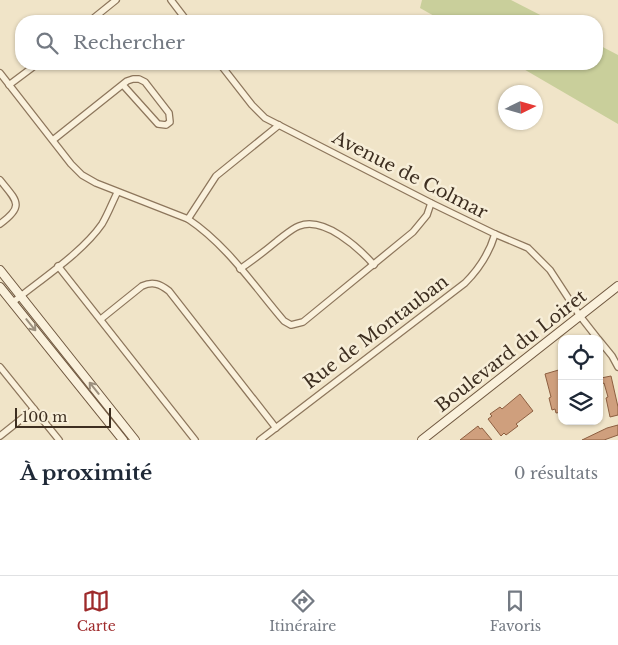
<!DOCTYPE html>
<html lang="fr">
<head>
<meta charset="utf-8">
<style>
  :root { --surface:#fff; --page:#f6f6f7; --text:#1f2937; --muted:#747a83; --line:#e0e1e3; --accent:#9e2a2b }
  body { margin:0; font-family:"Libre Baskerville",serif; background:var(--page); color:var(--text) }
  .controls { position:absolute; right:15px; bottom:15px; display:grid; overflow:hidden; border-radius:10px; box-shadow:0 1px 4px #0004 }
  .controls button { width:45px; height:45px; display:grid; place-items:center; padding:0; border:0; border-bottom:1px solid var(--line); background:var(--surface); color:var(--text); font:25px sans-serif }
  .compass { position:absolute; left:498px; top:85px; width:45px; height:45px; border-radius:50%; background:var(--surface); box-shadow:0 1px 4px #0004; rotate:85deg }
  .scale { position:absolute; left:15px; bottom:12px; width:96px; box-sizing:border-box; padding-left:5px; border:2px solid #3d2e20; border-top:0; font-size:14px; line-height:18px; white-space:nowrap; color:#3d2e20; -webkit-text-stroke:4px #f7eed8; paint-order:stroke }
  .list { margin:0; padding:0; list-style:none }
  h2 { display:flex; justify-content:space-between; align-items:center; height:65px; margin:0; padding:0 20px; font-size:21px }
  h2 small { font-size:16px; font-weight:400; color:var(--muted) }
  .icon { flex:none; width:28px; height:28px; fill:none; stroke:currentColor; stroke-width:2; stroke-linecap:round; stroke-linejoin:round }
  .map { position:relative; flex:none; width:618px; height:440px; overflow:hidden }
  .search { position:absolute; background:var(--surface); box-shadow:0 1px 4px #0004; left:15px; right:15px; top:15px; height:55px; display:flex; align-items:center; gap:12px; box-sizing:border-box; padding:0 18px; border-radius:20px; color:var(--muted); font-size:19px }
  .sheet { height:135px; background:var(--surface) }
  nav { display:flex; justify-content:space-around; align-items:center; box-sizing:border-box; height:70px; border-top:1px solid var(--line); background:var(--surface); font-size:14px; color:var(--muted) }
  nav a { display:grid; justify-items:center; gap:2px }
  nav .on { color:var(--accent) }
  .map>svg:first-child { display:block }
</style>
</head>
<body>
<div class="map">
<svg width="618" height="440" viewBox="0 0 618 440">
  <rect width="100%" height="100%" fill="#f0e4c8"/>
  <g fill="#c9cf9b">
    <polygon points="422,0 511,0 552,21 443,21 420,8"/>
    <polygon points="597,44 618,55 618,124 515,64 597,64"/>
  </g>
  <g fill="#cf9f7d" stroke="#8d5f41">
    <polygon points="562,369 562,412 556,413 555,409 552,410 549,398 551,397 545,374"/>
    <polygon points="611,376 618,407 618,415 610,417 606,398 608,397 604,383 602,384 601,378"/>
    <polygon points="520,394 533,411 516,424 518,426 506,435 504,433 501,436 488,419 492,416 490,414 500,407 502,409"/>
    <polygon points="618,425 618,435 604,440 582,440 607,428"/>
    <polygon points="478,426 480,429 482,428 492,440 460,440"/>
  </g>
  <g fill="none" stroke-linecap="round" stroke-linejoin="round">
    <defs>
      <g id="street">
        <polyline points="171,0 187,21"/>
        <polyline points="90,21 116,0"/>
        <polyline points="220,64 252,105 265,118 431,203 495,234 528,248 550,270 580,316 598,339"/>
        <path d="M0 73 71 164 82 175 96 183 188 219C227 245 254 286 284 321L291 325 303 322 413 232 427 215 431 203"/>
        <polyline points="9,85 37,64"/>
        <polyline points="53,140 127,81 133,79 139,79 145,82 169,113 170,122 166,125 158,124 123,85"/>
        <path d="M0 180C17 201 25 206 0 224"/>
        <polyline points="188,219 216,176 279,125"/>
        <polyline points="58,266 195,440"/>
        <path d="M240 269C253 260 265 251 277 241 284 236 291 229 299 226 324 216 359 248 374 265"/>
        <path d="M12 303C40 280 82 253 102 224 108 214 112 203 117 193"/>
        <path d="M101 319 142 286C153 281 160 284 169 291L276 428"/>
        <polyline points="599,340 612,356 618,367"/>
        <polyline points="0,367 59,440"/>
        <polyline points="0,436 34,409"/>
        <path d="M260 440 465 283C479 269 489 254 495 234"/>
      </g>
      <g id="secondary">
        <polyline points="0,270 135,440"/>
        <polyline points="0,287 123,440"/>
        <polyline points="422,440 618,286"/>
      </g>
    </defs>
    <use href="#street" stroke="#8d765c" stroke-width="8"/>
    <use href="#secondary" stroke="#6f573f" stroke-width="10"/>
    <use href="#street" stroke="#faf1dc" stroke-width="5.5"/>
    <use href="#secondary" stroke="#faf1dc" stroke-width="8"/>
  </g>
  <defs><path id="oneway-shaft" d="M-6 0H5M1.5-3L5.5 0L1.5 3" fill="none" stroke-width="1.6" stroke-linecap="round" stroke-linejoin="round" transform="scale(1.25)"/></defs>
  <g stroke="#9c907e">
    <use href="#oneway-shaft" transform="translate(31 325) rotate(51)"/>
    <use href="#oneway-shaft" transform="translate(94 388) rotate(-129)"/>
  </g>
  <g text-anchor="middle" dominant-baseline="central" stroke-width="5" stroke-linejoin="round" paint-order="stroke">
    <g font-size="18" fill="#3d2e20" stroke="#f7eed8">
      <text transform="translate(410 175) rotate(27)">Avenue de Colmar</text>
      <text transform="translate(376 332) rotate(-37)">Rue de Montauban</text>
      <text transform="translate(511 351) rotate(-38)">Boulevard du Loiret</text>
    </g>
  </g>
</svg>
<div class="controls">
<button><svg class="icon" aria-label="locate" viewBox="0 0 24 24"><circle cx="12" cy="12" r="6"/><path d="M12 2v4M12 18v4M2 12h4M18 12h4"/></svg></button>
<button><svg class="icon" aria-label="layers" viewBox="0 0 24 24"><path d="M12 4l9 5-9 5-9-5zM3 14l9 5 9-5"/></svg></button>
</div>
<svg class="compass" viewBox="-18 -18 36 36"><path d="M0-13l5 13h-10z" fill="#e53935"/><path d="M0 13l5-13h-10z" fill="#747a83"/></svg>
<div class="scale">100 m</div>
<div class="search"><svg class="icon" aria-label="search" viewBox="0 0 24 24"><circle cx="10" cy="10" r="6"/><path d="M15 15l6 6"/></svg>Rechercher</div>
</div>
<section class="sheet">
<h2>À proximité<small>0 résultats</small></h2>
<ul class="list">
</ul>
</section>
<nav>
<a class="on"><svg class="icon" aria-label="map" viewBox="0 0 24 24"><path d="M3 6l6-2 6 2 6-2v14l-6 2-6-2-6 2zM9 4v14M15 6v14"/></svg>Carte</a>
<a><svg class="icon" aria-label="directions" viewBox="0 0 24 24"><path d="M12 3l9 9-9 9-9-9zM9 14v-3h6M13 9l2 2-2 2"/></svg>Itinéraire</a>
<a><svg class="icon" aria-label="saved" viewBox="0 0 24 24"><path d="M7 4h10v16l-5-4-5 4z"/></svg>Favoris</a>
</nav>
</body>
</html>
